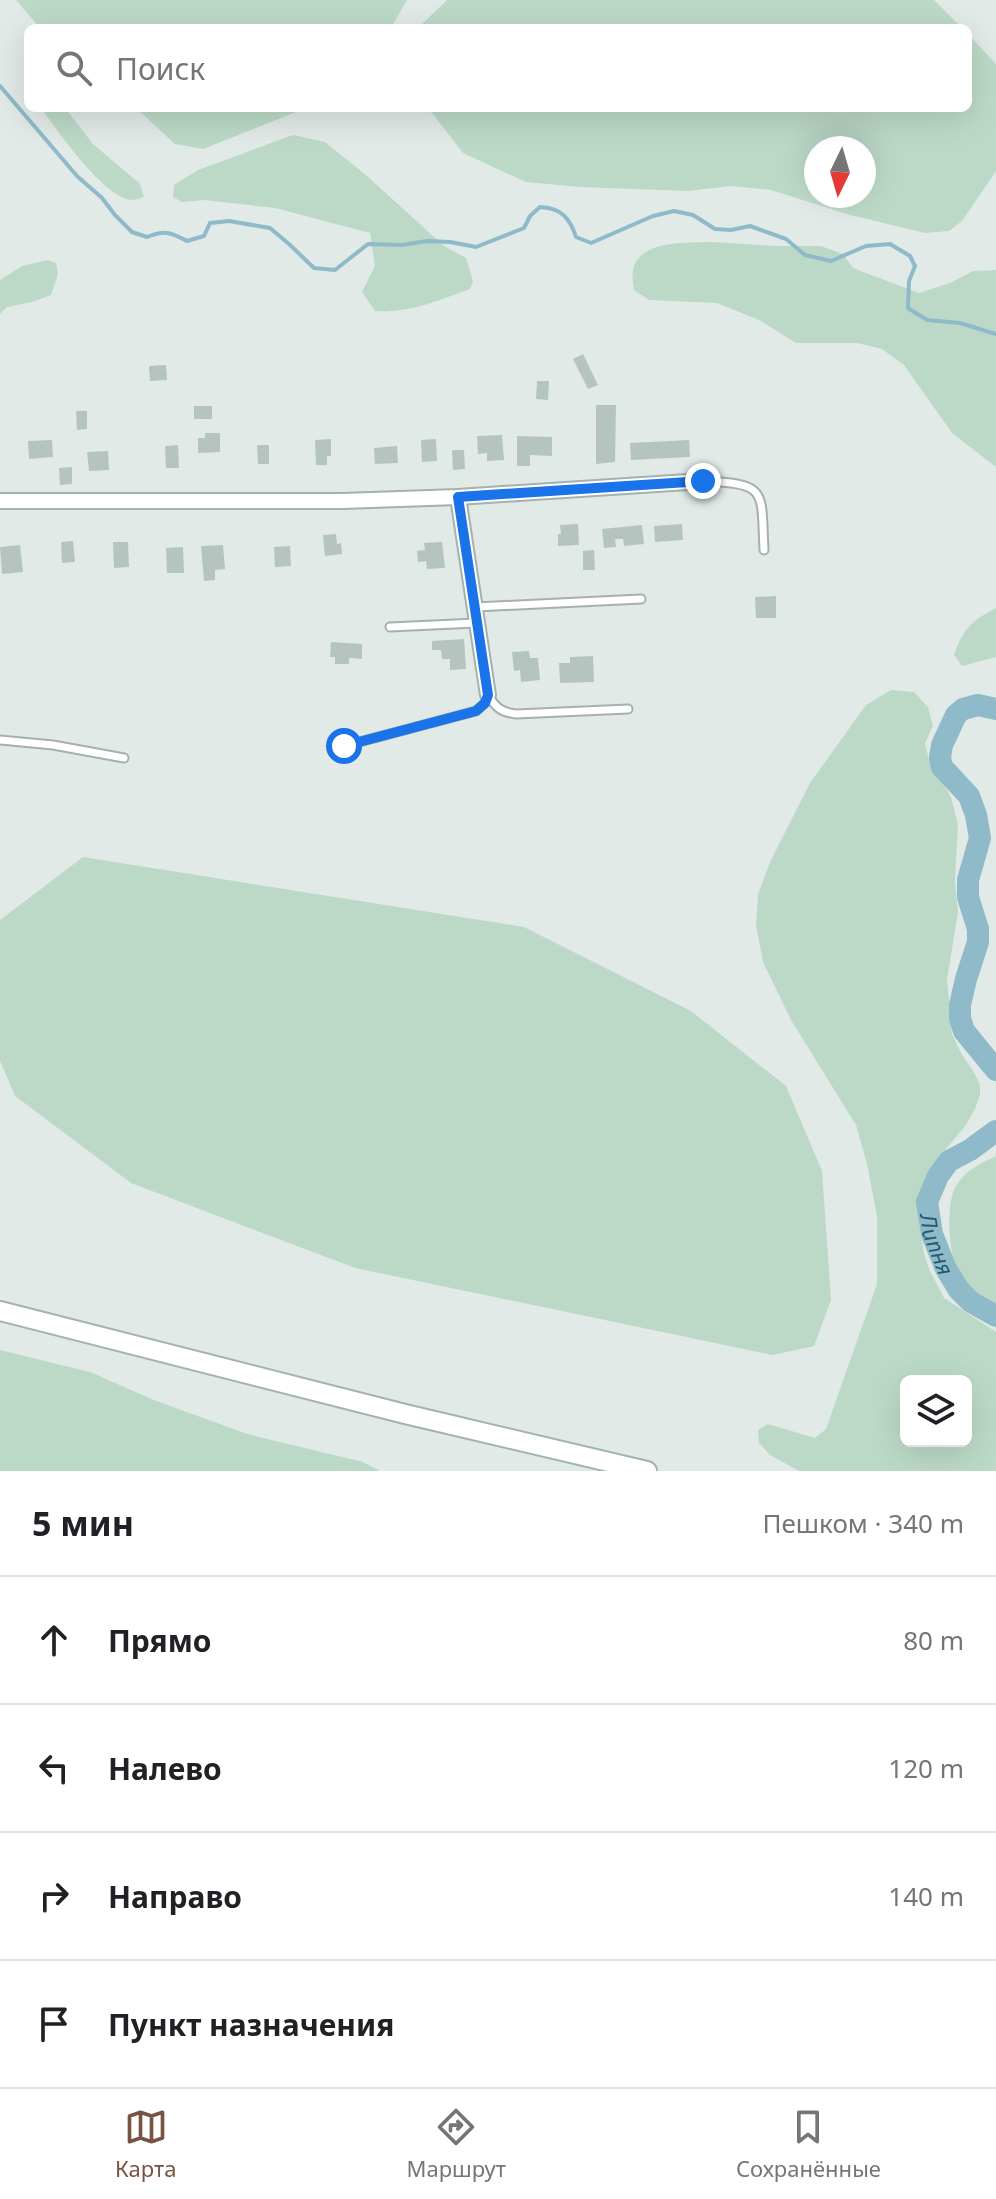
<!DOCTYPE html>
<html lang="ru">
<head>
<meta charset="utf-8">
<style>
  :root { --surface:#fff; --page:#f2f2f2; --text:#202124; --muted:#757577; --line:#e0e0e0; --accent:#785342 }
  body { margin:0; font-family:"Noto Sans",sans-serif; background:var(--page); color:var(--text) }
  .controls { position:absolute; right:24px; bottom:24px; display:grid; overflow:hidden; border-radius:12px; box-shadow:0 8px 32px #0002 }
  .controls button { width:72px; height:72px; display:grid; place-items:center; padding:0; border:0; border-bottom:2px solid var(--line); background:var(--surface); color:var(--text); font:40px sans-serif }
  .compass { position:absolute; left:804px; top:136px; width:72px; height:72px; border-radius:50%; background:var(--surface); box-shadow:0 8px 32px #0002; rotate:185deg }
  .stop { position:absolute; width:24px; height:24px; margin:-18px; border:6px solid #1a73e8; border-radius:50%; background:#fff }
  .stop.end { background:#1a73e8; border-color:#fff; box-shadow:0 2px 8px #0008 }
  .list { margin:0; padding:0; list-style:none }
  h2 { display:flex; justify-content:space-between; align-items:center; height:104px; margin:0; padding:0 32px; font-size:34px }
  h2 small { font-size:26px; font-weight:400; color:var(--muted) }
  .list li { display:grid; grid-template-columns:52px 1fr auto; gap:24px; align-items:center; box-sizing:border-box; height:128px; padding:0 32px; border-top:2px solid var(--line) }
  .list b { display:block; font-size:30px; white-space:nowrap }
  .list em { font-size:26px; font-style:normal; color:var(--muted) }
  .icon { flex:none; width:44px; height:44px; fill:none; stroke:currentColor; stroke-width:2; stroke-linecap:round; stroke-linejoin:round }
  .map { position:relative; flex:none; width:996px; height:1471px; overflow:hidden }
  .search { position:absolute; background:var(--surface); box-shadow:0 8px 32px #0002; left:24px; right:24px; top:24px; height:88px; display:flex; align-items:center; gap:20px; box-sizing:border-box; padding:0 28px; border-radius:12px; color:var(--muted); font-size:30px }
  .sheet { height:616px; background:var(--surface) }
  nav { display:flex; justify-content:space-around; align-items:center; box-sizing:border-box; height:112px; border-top:2px solid var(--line); background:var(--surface); font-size:22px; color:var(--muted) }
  nav a { display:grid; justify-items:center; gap:4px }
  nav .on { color:var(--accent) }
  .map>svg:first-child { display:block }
</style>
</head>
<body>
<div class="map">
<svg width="996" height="1471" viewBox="0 0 996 1471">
  <rect width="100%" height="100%" fill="#e1eae7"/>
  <g fill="#bcd9c7" fill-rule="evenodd">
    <polygon points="16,0 407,0 391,28 40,28"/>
    <polygon points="447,0 934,0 962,28 418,28"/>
    <path d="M968 34 996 64V171L962 221 949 231 925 233 850 215 771 190 731 186 688 191 580 187 526 182 463 153 428 108H968ZM816 148H864V196H816Z"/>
    <path d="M41 108H65L93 144 140 184 144 197C140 198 136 200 132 200 104 198 57 130 41 108Z"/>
    <polygon points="136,108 306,108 203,149 175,144"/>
    <path d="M293 135 325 142 367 176 444 246 466 258 473 281 470 289C439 300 408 314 375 311L362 292 375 266 370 233 275 208 204 200 182 202 173 197 174 185 198 170Z"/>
    <path d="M713 242 776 246H821L843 254 853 268 919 293 950 283 973 271 996 270V467L952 433 904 365 882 349 857 343H796L761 321 717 303 649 300 634 290C633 284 632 276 633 270 639 239 689 243 713 242Z"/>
    <polygon points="48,260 56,263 58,274 51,295 32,302 7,307 0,314 0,280 22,266"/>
    <path d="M996 608V657L962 666 954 655C963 629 971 621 996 608Z"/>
    <path d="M891 690 914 692 928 707 933 726 925 743 929 760 951 797 958 825 955 881 958 912 947 980 952 1034 962 1055 972 1069 980 1084V1095L975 1109 966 1125 931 1167 920 1201 919 1222 924 1253 929 1269 944 1298 996 1332V1471H799L770 1455 759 1443 758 1430 768 1424 815 1438 826 1429 877 1284V1216L867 1164 856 1125 791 1020 763 962 756 925 758 894 771 860 810 783 866 705ZM906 1381H966V1441H906Z"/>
    <polygon points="83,857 524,927 691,1011 786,1086 822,1171 831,1300 814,1346 773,1355 355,1268 131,1183 15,1096 0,1061 0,920"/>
    <path d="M996 1156V1306C986 1299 973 1292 964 1284 949 1268 944 1205 956 1186 965 1170 980 1164 996 1156Z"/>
    <polygon points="0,1350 90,1372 154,1400 247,1434 363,1462 380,1471 0,1471"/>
  </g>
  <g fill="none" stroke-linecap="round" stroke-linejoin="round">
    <path stroke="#8ebac9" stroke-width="4" d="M0 86 77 176 102 198 115 215 132 232 147 237C165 230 170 232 187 241L204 236 210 223 229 221 270 228 289 244 314 268 335 270 368 244 402 245 427 241 450 242 476 247 524 228 530 216 540 207C561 208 570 218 576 237L591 243 653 216 674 211 693 215 715 229 731 230 750 226 786 239 805 255 831 261 866 246 890 244 910 256 915 266 909 281 908 308 927 320 960 323 996 334"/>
    <g stroke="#8ebac9" stroke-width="22">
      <polyline points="996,709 978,705 963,709 956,715 942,745 940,758 942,767 969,796 976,815 980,838 968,880 968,897 978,929 978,942 966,979 960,1005 960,1018 964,1031 996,1070"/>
      <path id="s1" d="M996 1131 970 1150 949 1161 938 1176 927 1202 932 1234 946 1269 959 1290 971 1302 996 1316"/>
    </g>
  </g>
  <g fill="#b6c4c0">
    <polygon points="583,354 598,385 588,389 573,359"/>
    <polygon points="166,365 167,380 150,381 149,366"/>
    <polygon points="537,381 549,381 548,400 536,399"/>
    <polygon points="596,405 616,405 615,462 596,464"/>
    <rect x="194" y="406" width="18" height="13"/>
    <polygon points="76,411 87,411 87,429 77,430"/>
    <polygon points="205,433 220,433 220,452 198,453 198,438 205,438"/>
    <polygon points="502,435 504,460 487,461 487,453 478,454 477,436"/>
    <polygon points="517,436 552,437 552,456 530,455 530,466 517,466"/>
    <polygon points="331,439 331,456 327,456 327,465 316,465 315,440"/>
    <polygon points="436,439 437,461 422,462 421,440"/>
    <polygon points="52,440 53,457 29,459 28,441"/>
    <polygon points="689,440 690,457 631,460 630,443"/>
    <polygon points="178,445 179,468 166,468 165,446"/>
    <polygon points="257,445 269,445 269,464 258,464"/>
    <polygon points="397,446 398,463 375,464 374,448"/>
    <polygon points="452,450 464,450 465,469 453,470"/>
    <polygon points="108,451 109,470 89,471 87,452"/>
    <polygon points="72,467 72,484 60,485 59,468"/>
    <polygon points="578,524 579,545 558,546 558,534 561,534 560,525"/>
    <polygon points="682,524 683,540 655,542 654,526"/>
    <polygon points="642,525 644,544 624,546 623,539 615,539 616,547 604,548 602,529"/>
    <polygon points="336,534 337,544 341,543 342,554 325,556 323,535"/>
    <polygon points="73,541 75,562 62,563 61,542"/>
    <polygon points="113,542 128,542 129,567 114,568"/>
    <polygon points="442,542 445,568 427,569 426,561 418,562 417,551 425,550 424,543"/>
    <polygon points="20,545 23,572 2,574 0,547"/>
    <polygon points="223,545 225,569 215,570 215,580 204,581 201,546"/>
    <polygon points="290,546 291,566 275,567 274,547"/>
    <polygon points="183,547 184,573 167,573 166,548"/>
    <polygon points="594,550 595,570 583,570 583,551"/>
    <polygon points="776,596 776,618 756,618 755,597"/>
    <polygon points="464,639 466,669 450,670 450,659 442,659 441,650 432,650 432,641"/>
    <polygon points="331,642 362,644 362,659 349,658 349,664 335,664 335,657 330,657"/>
    <polygon points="529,651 530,658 538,658 540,680 521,682 520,670 514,671 512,652"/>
    <polygon points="593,656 594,682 560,683 559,663 570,663 570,657"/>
  </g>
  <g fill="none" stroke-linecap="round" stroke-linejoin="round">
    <defs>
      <g id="service">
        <path d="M703 481C768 484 761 489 764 550"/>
        <polyline points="476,607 641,599"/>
        <polyline points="390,627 476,623"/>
        <path d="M488 695C496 708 501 712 516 714L628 709"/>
        <polyline points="0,740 53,745 124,758"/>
        <polyline points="344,746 476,711 485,703 488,695"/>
      </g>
      <g id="minor">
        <polyline points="458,497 488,695"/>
        <polyline points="0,501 342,501 458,497 703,481"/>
      </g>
      <polyline id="secondary" points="0,1311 405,1414 647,1471"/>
    </defs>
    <use href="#service" stroke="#a4b1ae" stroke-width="11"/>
    <use href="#minor" stroke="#a4b1ae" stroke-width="18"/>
    <use href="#secondary" stroke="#a1b4af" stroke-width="22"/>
    <use href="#service" stroke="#fff" stroke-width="7"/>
    <use href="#minor" stroke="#fff" stroke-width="14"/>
    <use href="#secondary" stroke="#fff" stroke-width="18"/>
  </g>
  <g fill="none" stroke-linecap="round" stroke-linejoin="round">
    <polyline stroke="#1a73e8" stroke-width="10" points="344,746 476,711 485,703 488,695 458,497 703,481"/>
  </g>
  <g text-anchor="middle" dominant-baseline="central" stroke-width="7" stroke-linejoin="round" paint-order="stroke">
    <g font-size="22" font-style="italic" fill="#245a6e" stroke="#f1f7f4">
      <text stroke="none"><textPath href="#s1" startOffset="146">Липня</textPath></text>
    </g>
  </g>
</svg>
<div class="controls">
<button><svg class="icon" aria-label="layers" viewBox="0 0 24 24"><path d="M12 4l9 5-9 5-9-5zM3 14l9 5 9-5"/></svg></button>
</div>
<svg class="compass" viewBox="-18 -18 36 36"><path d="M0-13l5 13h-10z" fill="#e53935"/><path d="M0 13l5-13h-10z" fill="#757577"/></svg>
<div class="stop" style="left:344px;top:746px"></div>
<div class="stop end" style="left:703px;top:481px"></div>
<div class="search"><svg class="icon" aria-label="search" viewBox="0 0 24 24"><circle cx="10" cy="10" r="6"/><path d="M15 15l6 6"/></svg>Поиск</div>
</div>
<section class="sheet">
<h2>5 мин<small>Пешком · 340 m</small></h2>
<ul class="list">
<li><svg class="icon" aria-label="ahead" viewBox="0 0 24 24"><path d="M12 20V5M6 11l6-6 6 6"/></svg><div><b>Прямо</b></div><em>80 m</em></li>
<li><svg class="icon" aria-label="left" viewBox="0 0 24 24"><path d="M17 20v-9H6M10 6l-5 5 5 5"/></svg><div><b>Налево</b></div><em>120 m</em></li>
<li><svg class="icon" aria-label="right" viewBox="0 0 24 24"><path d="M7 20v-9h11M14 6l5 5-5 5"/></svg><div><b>Направо</b></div><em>140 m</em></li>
<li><svg class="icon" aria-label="arrive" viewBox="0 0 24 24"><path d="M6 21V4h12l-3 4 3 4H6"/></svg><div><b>Пункт назначения</b></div></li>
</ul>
</section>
<nav>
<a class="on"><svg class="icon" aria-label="map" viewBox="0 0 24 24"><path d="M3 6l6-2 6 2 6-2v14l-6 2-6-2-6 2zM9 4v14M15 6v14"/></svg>Карта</a>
<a><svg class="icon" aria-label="directions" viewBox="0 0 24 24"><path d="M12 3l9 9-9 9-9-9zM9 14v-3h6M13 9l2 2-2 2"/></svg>Маршрут</a>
<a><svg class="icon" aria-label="saved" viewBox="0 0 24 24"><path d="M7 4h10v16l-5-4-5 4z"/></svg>Сохранённые</a>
</nav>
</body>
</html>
